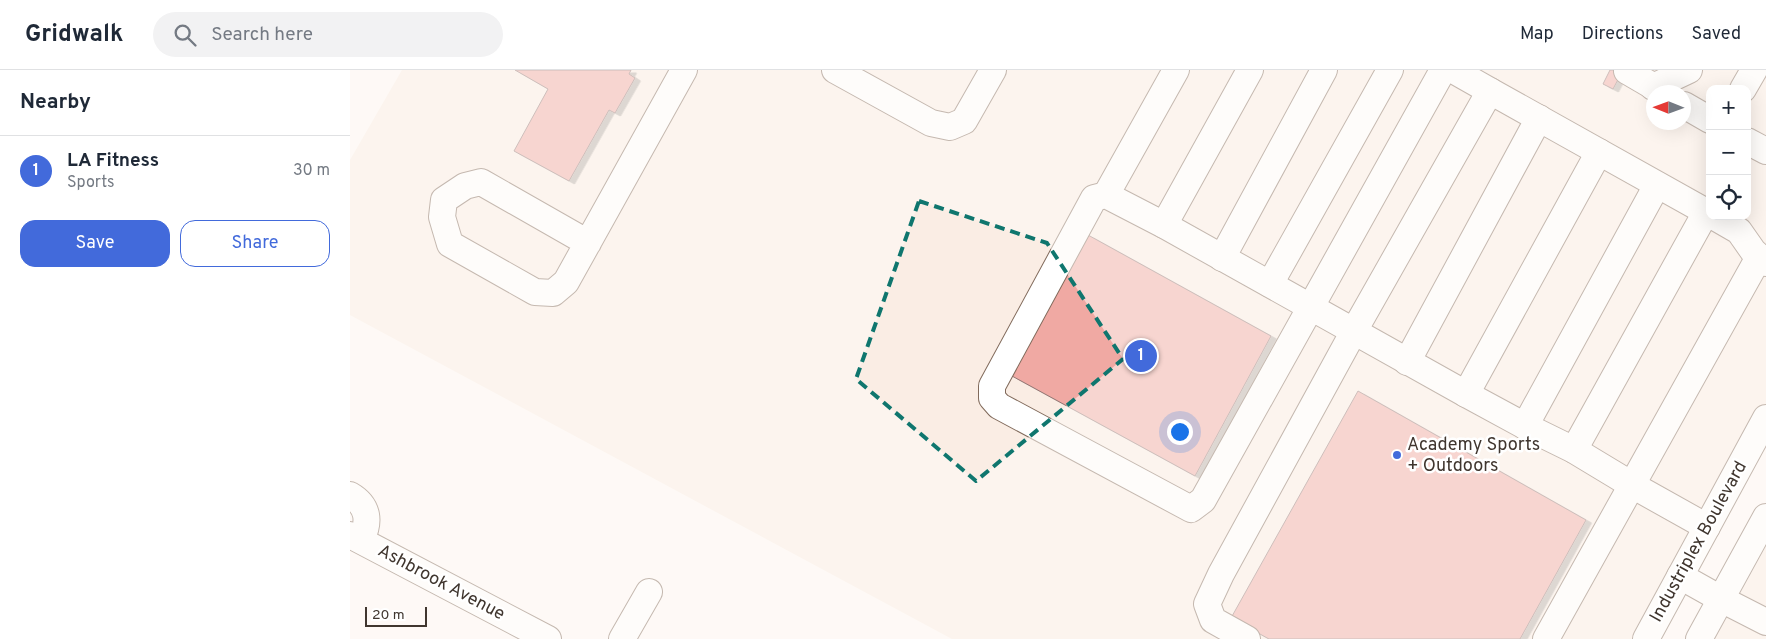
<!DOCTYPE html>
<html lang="en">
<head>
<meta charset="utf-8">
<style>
  :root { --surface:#fff; --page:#f2f2f3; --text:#1f2937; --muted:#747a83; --line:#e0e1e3; --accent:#426adb }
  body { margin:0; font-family:Overpass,sans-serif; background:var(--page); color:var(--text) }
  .controls { position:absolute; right:15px; top:15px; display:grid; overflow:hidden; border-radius:10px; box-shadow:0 5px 20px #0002 }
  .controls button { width:45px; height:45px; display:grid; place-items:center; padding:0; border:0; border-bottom:1px solid var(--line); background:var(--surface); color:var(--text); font:25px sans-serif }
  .compass { position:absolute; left:1296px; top:15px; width:45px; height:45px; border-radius:50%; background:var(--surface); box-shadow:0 5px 20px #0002; rotate:271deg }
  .scale { position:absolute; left:15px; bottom:12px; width:62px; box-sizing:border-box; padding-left:5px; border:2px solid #40362f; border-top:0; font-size:14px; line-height:18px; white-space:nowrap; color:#40362f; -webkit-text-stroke:4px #fff; paint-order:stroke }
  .you { position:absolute; left:829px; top:361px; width:18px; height:18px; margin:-12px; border:4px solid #fff; border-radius:50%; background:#1a73e8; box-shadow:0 0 0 8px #1a73e833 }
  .badge { display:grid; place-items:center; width:32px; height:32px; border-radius:50%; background:var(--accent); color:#fff; font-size:16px; font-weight:700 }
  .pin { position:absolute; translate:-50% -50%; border:2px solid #fff; box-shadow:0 1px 5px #0006 }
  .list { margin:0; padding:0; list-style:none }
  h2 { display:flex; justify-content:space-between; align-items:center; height:65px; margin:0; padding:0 20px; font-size:21px }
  h2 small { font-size:16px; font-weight:400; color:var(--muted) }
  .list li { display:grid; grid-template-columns:32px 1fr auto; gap:15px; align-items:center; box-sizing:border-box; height:70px; padding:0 20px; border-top:1px solid var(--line) }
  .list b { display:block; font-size:19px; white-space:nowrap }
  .list p { margin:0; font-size:16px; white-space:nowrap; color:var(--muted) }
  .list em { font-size:16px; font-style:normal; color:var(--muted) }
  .actions { display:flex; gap:10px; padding:15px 20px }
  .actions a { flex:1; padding:11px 0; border:1px solid var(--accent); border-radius:15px; text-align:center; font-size:18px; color:var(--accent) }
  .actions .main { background:var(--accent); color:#fff }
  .icon { flex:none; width:28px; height:28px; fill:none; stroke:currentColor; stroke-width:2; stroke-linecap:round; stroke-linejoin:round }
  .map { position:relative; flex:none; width:1416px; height:569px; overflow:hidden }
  header { display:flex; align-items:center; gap:30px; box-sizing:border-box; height:70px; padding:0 25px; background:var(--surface); border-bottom:1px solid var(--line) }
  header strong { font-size:24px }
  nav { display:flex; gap:28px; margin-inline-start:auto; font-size:18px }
  .search { width:350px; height:45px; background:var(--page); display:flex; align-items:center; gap:12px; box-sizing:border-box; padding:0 18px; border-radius:28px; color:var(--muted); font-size:19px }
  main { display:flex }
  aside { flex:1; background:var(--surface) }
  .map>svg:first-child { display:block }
</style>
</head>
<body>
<header>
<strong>Gridwalk</strong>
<div class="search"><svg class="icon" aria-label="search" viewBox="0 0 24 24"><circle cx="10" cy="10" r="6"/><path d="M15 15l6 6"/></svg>Search here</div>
<nav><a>Map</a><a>Directions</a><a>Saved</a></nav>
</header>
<main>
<aside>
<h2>Nearby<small></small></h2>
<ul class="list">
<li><span class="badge">1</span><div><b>LA Fitness</b><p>Sports</p></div><em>30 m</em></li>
</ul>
<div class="actions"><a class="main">Save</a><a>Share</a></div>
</aside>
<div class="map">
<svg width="1416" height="569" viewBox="0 0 1416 569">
  <defs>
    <filter id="shadow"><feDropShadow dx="5.5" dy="3" stdDeviation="0" flood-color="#0004"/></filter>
  </defs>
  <rect width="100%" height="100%" fill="#fef9f5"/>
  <g fill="#faede4" fill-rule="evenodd">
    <path d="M52 0H1416V335L1292 569H602L0 245V90ZM1360 19H1397V146H1360ZM1304 22H1334V52H1304Z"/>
    <polygon points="1416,476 1416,569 1364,569 1402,502"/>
  </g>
  <g fill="#f0a9a3" stroke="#947774" filter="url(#shadow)">
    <polygon points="165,0 281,0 279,4 285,8 265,43 259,40 219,111 164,81 198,19"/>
    <polygon points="1260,0 1273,0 1263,19 1253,14"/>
    <polygon points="738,165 921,266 845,406 662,306"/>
    <polygon points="1008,321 1236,450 1170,569 919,569 881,548"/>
  </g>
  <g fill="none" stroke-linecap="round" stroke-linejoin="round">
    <defs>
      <g id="minor">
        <polyline points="485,0 581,53 600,57 614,51 643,0"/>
        <polyline points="1093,0 853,430 841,439 649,336 642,328 642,316 744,128 756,125 814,155 1116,324 1175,356 1224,380 1282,415 1357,457"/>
        <polyline points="1103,0 1140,21"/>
        <polyline points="1277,1 1313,22"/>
        <polyline points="1303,17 1339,0"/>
        <polyline points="1393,19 1404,0"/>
        <polyline points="1334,35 1360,50"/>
        <polyline points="1397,71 1416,81"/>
        <polyline points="756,125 826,0"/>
        <polyline points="1363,146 1389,161 1403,181 1416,193"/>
        <polyline points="814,155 900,0"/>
        <polyline points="238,173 131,112 115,116 94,130 92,147 100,174 185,222 203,223 216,212 334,0"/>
        <polyline points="872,188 974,0"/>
        <polyline points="920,214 1040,0"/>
        <polyline points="1057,292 1189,48"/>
        <polyline points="1116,324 1249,82"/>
        <polyline points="1175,356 1307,115"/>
        <polyline points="1224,380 1356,142"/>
        <path d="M0 425C19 436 20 452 11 470"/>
        <polyline points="0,465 198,569"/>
        <polyline points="1330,506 1371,529 1416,552"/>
        <polyline points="272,569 299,522"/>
        <polyline points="897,569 863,550 857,534 871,504 1004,261 1140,21 1360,144"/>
        <polyline points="1196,569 1409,187"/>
        <polyline points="1296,569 1416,348"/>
        <polyline points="1349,569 1416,447"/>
      </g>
    </defs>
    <use href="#minor" stroke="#816a5b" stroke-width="28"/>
    <use href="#minor" stroke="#fff" stroke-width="26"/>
  </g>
  <path d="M0 0H1416V569H0ZM569 131 697 173 773 289 626 411 506 309Z" fill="#fef9f5" fill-opacity=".55" fill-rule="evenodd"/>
  <path fill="none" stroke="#0f766e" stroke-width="4" stroke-dasharray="10 6" stroke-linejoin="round" d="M569 131 697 173 773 289 626 411 506 309Z"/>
  <circle fill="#426adb" stroke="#fff" stroke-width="2" cx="1047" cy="385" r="5"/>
  <g text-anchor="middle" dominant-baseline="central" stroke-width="5" stroke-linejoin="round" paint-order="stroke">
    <g font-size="18" fill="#40362f" stroke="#fff" text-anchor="start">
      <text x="1057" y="375">Academy Sports<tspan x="1057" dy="21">+ Outdoors</tspan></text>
    </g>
    <g font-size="18" fill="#40362f" stroke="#fff">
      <text transform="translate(1349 472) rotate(-61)">Industriplex Boulevard</text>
      <text transform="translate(91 513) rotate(28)">Ashbrook Avenue</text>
    </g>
  </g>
</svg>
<div class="controls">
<button>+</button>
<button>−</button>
<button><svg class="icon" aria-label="locate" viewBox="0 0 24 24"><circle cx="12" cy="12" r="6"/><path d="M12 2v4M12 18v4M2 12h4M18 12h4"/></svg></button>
</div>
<svg class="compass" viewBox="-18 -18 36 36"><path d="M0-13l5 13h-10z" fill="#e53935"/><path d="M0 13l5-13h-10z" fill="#747a83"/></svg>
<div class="scale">20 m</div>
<div class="you"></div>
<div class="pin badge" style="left:791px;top:286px">1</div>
</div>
</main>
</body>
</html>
